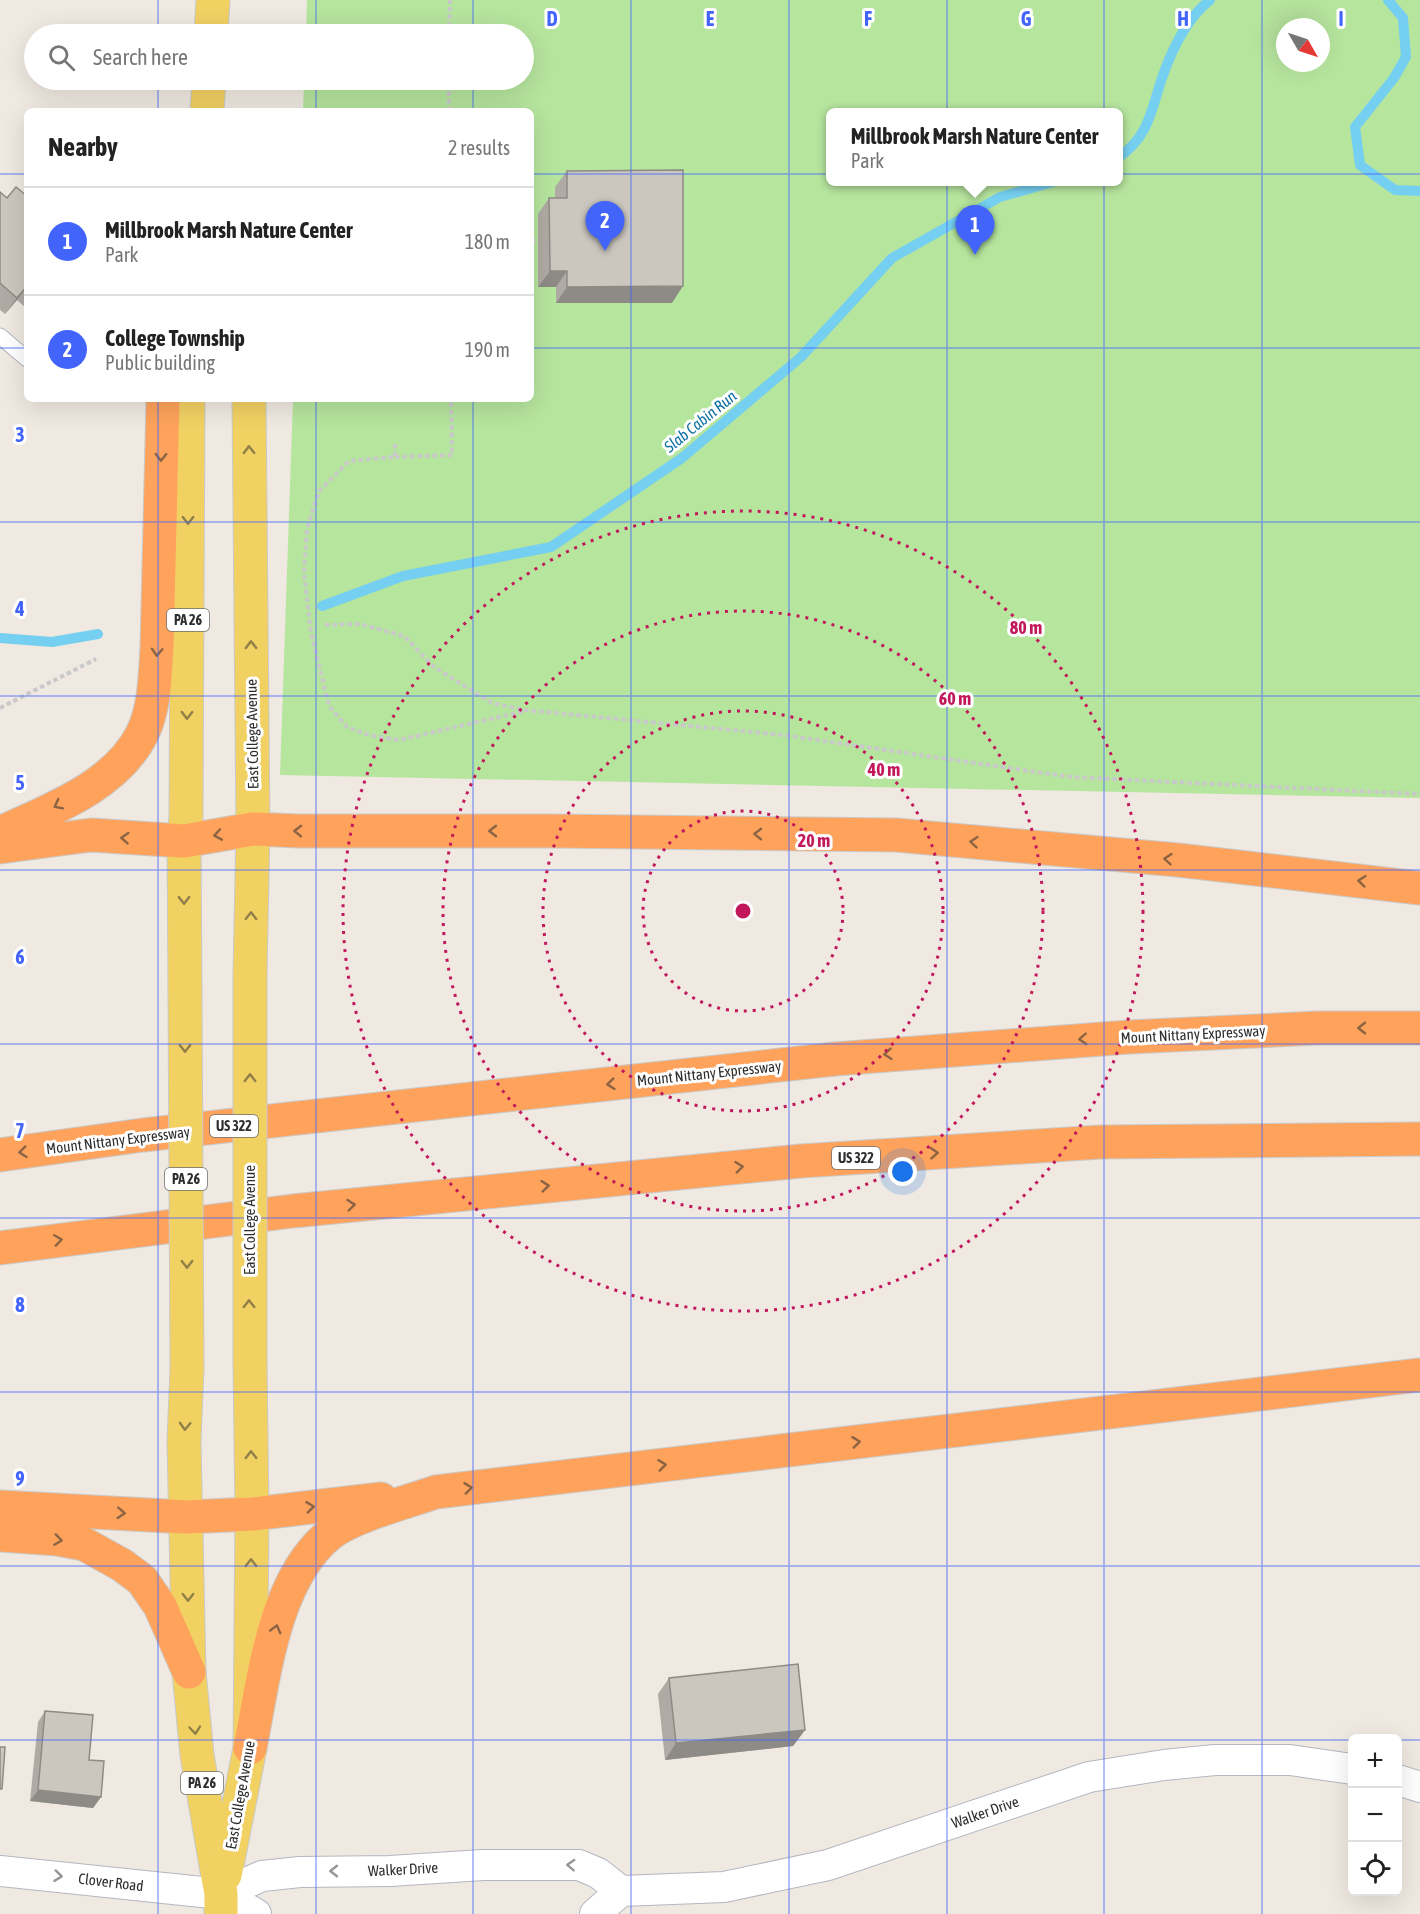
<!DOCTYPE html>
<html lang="en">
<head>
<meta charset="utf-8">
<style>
  :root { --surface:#fff; --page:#f2f2f2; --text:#222; --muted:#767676; --line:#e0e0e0; --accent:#4264fb }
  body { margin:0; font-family:"Asap Condensed",sans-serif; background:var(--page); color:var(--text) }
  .controls { position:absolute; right:18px; bottom:18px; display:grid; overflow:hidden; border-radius:9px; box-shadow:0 6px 24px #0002 }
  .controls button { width:54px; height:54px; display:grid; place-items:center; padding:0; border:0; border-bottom:2px solid var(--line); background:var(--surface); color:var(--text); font:30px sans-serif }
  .compass { position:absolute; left:1276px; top:18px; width:54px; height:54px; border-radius:50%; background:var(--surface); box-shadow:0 6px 24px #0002; rotate:129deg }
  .you { position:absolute; left:903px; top:1172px; width:21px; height:21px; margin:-15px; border:4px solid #fff; border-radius:50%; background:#1a73e8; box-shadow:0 0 0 9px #1a73e833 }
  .badge { display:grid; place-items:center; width:39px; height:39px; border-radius:50%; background:var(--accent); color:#fff; font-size:20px; font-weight:700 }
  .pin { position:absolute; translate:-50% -50px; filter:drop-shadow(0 2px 3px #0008) }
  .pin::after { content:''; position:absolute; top:32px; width:21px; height:18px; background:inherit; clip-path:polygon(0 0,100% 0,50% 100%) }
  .popup { position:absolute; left:826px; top:108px; width:297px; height:78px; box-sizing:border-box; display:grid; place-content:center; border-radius:9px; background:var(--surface); filter:drop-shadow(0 2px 4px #0005); font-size:20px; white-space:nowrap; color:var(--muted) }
  .popup b { font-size:22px; color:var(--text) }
  .popup::after { content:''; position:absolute; left:50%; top:100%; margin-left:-12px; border:12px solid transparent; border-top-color:var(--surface) }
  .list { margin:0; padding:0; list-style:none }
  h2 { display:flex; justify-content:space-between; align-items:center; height:78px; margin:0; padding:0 24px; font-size:26px }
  h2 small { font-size:20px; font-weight:400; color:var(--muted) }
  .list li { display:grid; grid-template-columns:39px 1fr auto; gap:18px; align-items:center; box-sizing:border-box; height:108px; padding:0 24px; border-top:2px solid var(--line) }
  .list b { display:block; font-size:22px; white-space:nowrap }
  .list p { margin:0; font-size:20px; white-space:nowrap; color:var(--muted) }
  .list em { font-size:20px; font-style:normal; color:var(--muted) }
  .icon { flex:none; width:33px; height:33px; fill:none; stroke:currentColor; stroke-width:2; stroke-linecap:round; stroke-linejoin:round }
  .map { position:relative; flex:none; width:1420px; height:1914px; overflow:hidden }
  .search { position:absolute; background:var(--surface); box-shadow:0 6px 24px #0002; left:24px; top:24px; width:510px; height:66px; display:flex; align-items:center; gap:15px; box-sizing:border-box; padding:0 21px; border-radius:33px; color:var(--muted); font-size:22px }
  .panel { position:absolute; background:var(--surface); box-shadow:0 6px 24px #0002; left:24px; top:108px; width:510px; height:294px; border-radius:9px }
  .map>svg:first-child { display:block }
</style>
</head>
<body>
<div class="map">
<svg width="1420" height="1914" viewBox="0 0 1420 1914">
  <rect width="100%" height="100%" fill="#efe9e1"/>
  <path fill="#b6e59e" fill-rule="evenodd" d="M307 0H1420V798L280 775 293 399H531V111H303L304 80H524V34H306ZM1285 27H1321V63H1285ZM831 112H1119V182H831Z"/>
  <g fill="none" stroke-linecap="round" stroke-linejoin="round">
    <g stroke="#75cff0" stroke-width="10">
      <polyline points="1388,0 1403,18 1406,57 1394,78 1355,127 1360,165 1395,190 1420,191"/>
      <path d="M1119 157C1149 136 1151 111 1162 78 1171 52 1187 18 1210 0"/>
      <polyline points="322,606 403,576 551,547 682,458 801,357 892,258 1000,197 1053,182"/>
      <polyline points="0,638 52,642 98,634"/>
    </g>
    <defs>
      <polyline id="lane" points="0,336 27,359"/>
      <g id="street">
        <polyline points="1398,1780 1420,1787"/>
        <polyline points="0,1871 221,1894 256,1914"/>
        <polyline points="221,1894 262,1876 300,1872 390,1871 483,1865 579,1865 598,1873 621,1891"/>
        <polyline points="595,1914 621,1891 724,1887 828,1865 1089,1777 1164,1765 1215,1760 1290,1760 1352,1769"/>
      </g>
      <g id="primary">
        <polyline points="211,34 213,0"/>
        <polyline points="207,111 209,80"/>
        <polyline points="249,399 253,829 250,975"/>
        <polyline points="185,990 184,841 186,817 188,399"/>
        <polyline points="187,1368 184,1441 189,1672 197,1755 221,1894 221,1914"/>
        <polyline points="225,1875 250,1748 252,1514 250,1362"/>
      </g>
      <g id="highway">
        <path d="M0 833C50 810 116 786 142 734 155 708 155 676 157 647L163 399"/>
        <polyline points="0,847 91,835 184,841 253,829 298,831 552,831 896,835 1178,860 1420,888"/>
        <polyline points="0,1155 143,1135 835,1059 1129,1037 1317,1028 1420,1028"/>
        <polyline points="0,1248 293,1211 801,1161 1101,1142 1420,1139"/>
        <polyline points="0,1507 186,1517 252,1514 381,1499"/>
        <polyline points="0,1535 57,1539 84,1544 122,1565 142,1580 160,1606 189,1672"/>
        <path d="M250 1748C264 1679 273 1580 330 1534 353 1516 407 1502 436 1492L1420 1375"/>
      </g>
    </defs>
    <use href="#lane" stroke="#b4b7c1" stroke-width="17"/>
    <use href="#street" stroke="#b4b7c1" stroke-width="32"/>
    <use href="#primary" stroke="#c9c9c9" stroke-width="35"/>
    <use href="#highway" stroke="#c9c9c9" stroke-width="35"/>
    <g stroke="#c9c9c9" stroke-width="4" stroke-dasharray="4.5 3" stroke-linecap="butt">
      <polyline points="449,34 450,0"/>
      <polyline points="449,111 449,80"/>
      <polyline points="531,241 542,241"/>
      <polyline points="395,444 395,457 349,461 319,491 307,529 304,573 311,633 329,706 347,727 369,735 399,740 525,711"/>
      <polyline points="395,457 452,455 451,399"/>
      <polyline points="325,625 360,624 404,636 434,667 492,703 525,710 783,735 1071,777 1420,794"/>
      <polyline points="0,708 96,659"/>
    </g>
    <use href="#lane" stroke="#fff" stroke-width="15"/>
    <use href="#street" stroke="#fff" stroke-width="30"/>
    <use href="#primary" stroke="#f2d163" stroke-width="33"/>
    <use href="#highway" stroke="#ffa35c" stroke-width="33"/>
    <defs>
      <g id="primary-bridge">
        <polyline points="185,990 187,1368"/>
        <polyline points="250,1362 250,975"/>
      </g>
    </defs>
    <use href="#primary-bridge" stroke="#c9c9c9" stroke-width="35" stroke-linecap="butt"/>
    <use href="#primary-bridge" stroke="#f2d163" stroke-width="33"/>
  </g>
  <g fill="#afaba4">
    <polygon points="567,171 672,303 556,303 556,287 538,287 538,214 549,198 555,198 555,187"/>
    <polygon points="0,192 7,198 27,196 27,306 26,308 17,300 5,314 0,310"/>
    <polygon points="669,1678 805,1730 793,1746 665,1760 658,1694"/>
    <polygon points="45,1711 89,1760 101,1797 93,1808 30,1801 38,1722"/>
  </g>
  <g fill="#8e8b86">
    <polygon points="550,271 567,271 556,287 538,287"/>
    <polygon points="27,286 17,300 5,314 17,298"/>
    <polygon points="683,286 672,303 556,303 567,287"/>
    <polygon points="805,1730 793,1746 665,1760 676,1743"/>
    <polygon points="38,1790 101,1797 93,1808 30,1801"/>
  </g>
  <g fill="#cbc7bf" stroke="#8e8b86" stroke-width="1.5">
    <polygon points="683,170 683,286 567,287 567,271 550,271 549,198 567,198 567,171"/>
    <polygon points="16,187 27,196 27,286 17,298 0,283 0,192 7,198"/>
    <polygon points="798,1664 805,1730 676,1743 669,1678"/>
    <polygon points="45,1711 93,1715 89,1760 104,1761 101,1797 38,1790"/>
    <polygon points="0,1747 5,1747 2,1789 0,1789"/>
  </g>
  <defs><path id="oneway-chevron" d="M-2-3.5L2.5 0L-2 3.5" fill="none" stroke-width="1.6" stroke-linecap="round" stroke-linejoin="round" transform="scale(1.5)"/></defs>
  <g stroke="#908048">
    <use href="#oneway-chevron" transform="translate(249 450) rotate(-91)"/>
    <use href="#oneway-chevron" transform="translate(188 520) rotate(90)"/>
    <use href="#oneway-chevron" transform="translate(251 645) rotate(-91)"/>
    <use href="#oneway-chevron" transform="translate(187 715) rotate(91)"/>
    <use href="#oneway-chevron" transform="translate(184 900) rotate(89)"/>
    <use href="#oneway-chevron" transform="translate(251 916) rotate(-89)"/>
    <use href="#oneway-chevron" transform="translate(185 1048) rotate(90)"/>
    <use href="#oneway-chevron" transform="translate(250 1078) rotate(-90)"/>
    <use href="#oneway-chevron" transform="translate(187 1264) rotate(90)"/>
    <use href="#oneway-chevron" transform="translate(249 1304) rotate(-90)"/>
    <use href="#oneway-chevron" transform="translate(185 1426) rotate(92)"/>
    <use href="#oneway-chevron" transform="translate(251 1455) rotate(-91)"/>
    <use href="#oneway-chevron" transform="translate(251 1563) rotate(-90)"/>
    <use href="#oneway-chevron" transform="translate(188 1597) rotate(89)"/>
    <use href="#oneway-chevron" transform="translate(195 1730) rotate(85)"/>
  </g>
  <g stroke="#8c6343">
    <use href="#oneway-chevron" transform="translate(161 457) rotate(91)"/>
    <use href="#oneway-chevron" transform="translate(157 652) rotate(93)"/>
    <use href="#oneway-chevron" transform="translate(58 805) rotate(153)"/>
    <use href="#oneway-chevron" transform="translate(298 831) rotate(-179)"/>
    <use href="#oneway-chevron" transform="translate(493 831) rotate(180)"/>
    <use href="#oneway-chevron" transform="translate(758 834) rotate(-179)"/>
    <use href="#oneway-chevron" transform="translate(218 835) rotate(170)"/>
    <use href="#oneway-chevron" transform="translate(125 838) rotate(-176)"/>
    <use href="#oneway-chevron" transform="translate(974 842) rotate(-175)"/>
    <use href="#oneway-chevron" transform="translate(1168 859) rotate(-175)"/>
    <use href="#oneway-chevron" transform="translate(1362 881) rotate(-174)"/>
    <use href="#oneway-chevron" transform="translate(1362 1028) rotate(180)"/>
    <use href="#oneway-chevron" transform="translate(1083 1039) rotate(177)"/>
    <use href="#oneway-chevron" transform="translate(888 1054) rotate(175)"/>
    <use href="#oneway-chevron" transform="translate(611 1084) rotate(174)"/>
    <use href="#oneway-chevron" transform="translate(23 1152) rotate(174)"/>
    <use href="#oneway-chevron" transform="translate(934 1153) rotate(-4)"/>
    <use href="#oneway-chevron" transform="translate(739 1167) rotate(-6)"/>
    <use href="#oneway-chevron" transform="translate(545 1186) rotate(-6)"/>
    <use href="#oneway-chevron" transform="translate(351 1205) rotate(-6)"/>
    <use href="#oneway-chevron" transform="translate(58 1240) rotate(-8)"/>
    <use href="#oneway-chevron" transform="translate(856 1442) rotate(-7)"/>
    <use href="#oneway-chevron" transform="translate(662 1465) rotate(-7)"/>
    <use href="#oneway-chevron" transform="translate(468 1488) rotate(-7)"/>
    <use href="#oneway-chevron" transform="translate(310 1507) rotate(-7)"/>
    <use href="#oneway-chevron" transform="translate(121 1513) rotate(3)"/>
    <use href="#oneway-chevron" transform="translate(58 1540) rotate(8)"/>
    <use href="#oneway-chevron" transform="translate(276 1629) rotate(-75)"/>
  </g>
  <g stroke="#969696">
    <use href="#oneway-chevron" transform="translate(571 1865) rotate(-177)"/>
    <use href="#oneway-chevron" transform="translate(334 1871) rotate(180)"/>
    <use href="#oneway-chevron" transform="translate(58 1876) rotate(7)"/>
  </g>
  <path fill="none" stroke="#4264fb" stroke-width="1.5" stroke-opacity="0.55" d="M158 0V34M316 0V34M473 0V34M631 0V1914M789 0V1914M947 0V1914M1104 0V1914M1262 0V1914M158 80V111M316 80V111M473 80V111M0 174H27M531 174H1420M0 348H27M531 348H1420M158 399V1914M316 399V1914M473 399V1914M0 522H1420M0 696H1420M0 870H1420M0 1044H1420M0 1218H1420M0 1392H1420M0 1566H1420M0 1740H1352M1398 1740H1420"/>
  <g fill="none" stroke="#c2185b" stroke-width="3" stroke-dasharray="3 6">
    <circle cx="743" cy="911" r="100"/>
    <circle cx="743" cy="911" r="200"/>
    <circle cx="743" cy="911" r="300"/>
    <circle cx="743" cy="911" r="400"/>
  </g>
  <g text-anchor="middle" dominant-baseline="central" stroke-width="6" stroke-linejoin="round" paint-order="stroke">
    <g fill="#fff" stroke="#6d6d6d" stroke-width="1.5">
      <rect x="167" y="609" width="42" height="22" rx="4.5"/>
      <rect x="210" y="1115" width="48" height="22" rx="4.5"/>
      <rect x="832" y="1147" width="48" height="22" rx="4.5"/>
      <rect x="165" y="1168" width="42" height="22" rx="4.5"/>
      <rect x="181" y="1772" width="42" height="22" rx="4.5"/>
    </g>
    <g font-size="14" font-weight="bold" fill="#2e2e2e">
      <text x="188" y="620">PA 26</text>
      <text x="234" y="1126">US 322</text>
      <text x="856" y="1158">US 322</text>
      <text x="186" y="1179">PA 26</text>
      <text x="202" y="1783">PA 26</text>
    </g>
    <g font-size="15" fill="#2e2e2e" stroke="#fff">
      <text transform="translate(252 734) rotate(-91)">East College Avenue</text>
      <text transform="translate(1193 1034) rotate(-3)">Mount Nittany Expressway</text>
      <text transform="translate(709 1073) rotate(-6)">Mount Nittany Expressway</text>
      <text transform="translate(118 1140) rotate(-7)">Mount Nittany Expressway</text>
      <text transform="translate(249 1220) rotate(-90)">East College Avenue</text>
      <text transform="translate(240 1795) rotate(-80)">East College Avenue</text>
      <text transform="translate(985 1812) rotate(-19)">Walker Drive</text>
      <text transform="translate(403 1869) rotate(-3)">Walker Drive</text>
      <text transform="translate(111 1882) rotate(7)">Clover Road</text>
    </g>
    <g font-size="16" font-style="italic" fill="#0d6fa3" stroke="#fff">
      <text transform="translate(700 421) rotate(-39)">Slab Cabin Run</text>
    </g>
  </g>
  <g font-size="20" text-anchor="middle" font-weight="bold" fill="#4264fb" stroke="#fff" stroke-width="6" stroke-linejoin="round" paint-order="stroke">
    <text x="552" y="26">D</text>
    <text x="710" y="26">E</text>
    <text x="868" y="26">F</text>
    <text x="1026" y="26">G</text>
    <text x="1183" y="26">H</text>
    <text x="1341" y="26">I</text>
    <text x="20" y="442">3</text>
    <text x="20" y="616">4</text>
    <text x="20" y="790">5</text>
    <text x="20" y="964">6</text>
    <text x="20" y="1138">7</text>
    <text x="20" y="1312">8</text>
    <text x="20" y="1486">9</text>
  </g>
  <circle cx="743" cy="911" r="9" fill="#c2185b" stroke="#fff" stroke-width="3"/>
  <g font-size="18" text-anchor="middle" font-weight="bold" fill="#c2185b" stroke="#fff" stroke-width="6" stroke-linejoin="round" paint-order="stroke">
    <text x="1026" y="634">80 m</text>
    <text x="955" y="705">60 m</text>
    <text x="884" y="776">40 m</text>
    <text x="814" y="847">20 m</text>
  </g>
</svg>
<div class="controls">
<button>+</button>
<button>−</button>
<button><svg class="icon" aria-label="locate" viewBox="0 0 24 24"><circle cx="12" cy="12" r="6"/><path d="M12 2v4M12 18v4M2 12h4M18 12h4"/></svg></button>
</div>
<svg class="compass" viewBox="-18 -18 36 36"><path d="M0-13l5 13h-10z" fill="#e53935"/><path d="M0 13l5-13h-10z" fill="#767676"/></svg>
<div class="you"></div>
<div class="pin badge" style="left:975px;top:255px">1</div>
<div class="popup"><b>Millbrook Marsh Nature Center</b>Park</div>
<div class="pin badge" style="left:605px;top:251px">2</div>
<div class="search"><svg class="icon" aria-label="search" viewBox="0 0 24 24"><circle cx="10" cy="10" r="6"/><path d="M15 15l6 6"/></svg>Search here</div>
<section class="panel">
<h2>Nearby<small>2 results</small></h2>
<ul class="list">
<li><span class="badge">1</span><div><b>Millbrook Marsh Nature Center</b><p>Park</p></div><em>180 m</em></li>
<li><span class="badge">2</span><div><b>College Township</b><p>Public building</p></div><em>190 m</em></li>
</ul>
</section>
</div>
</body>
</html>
